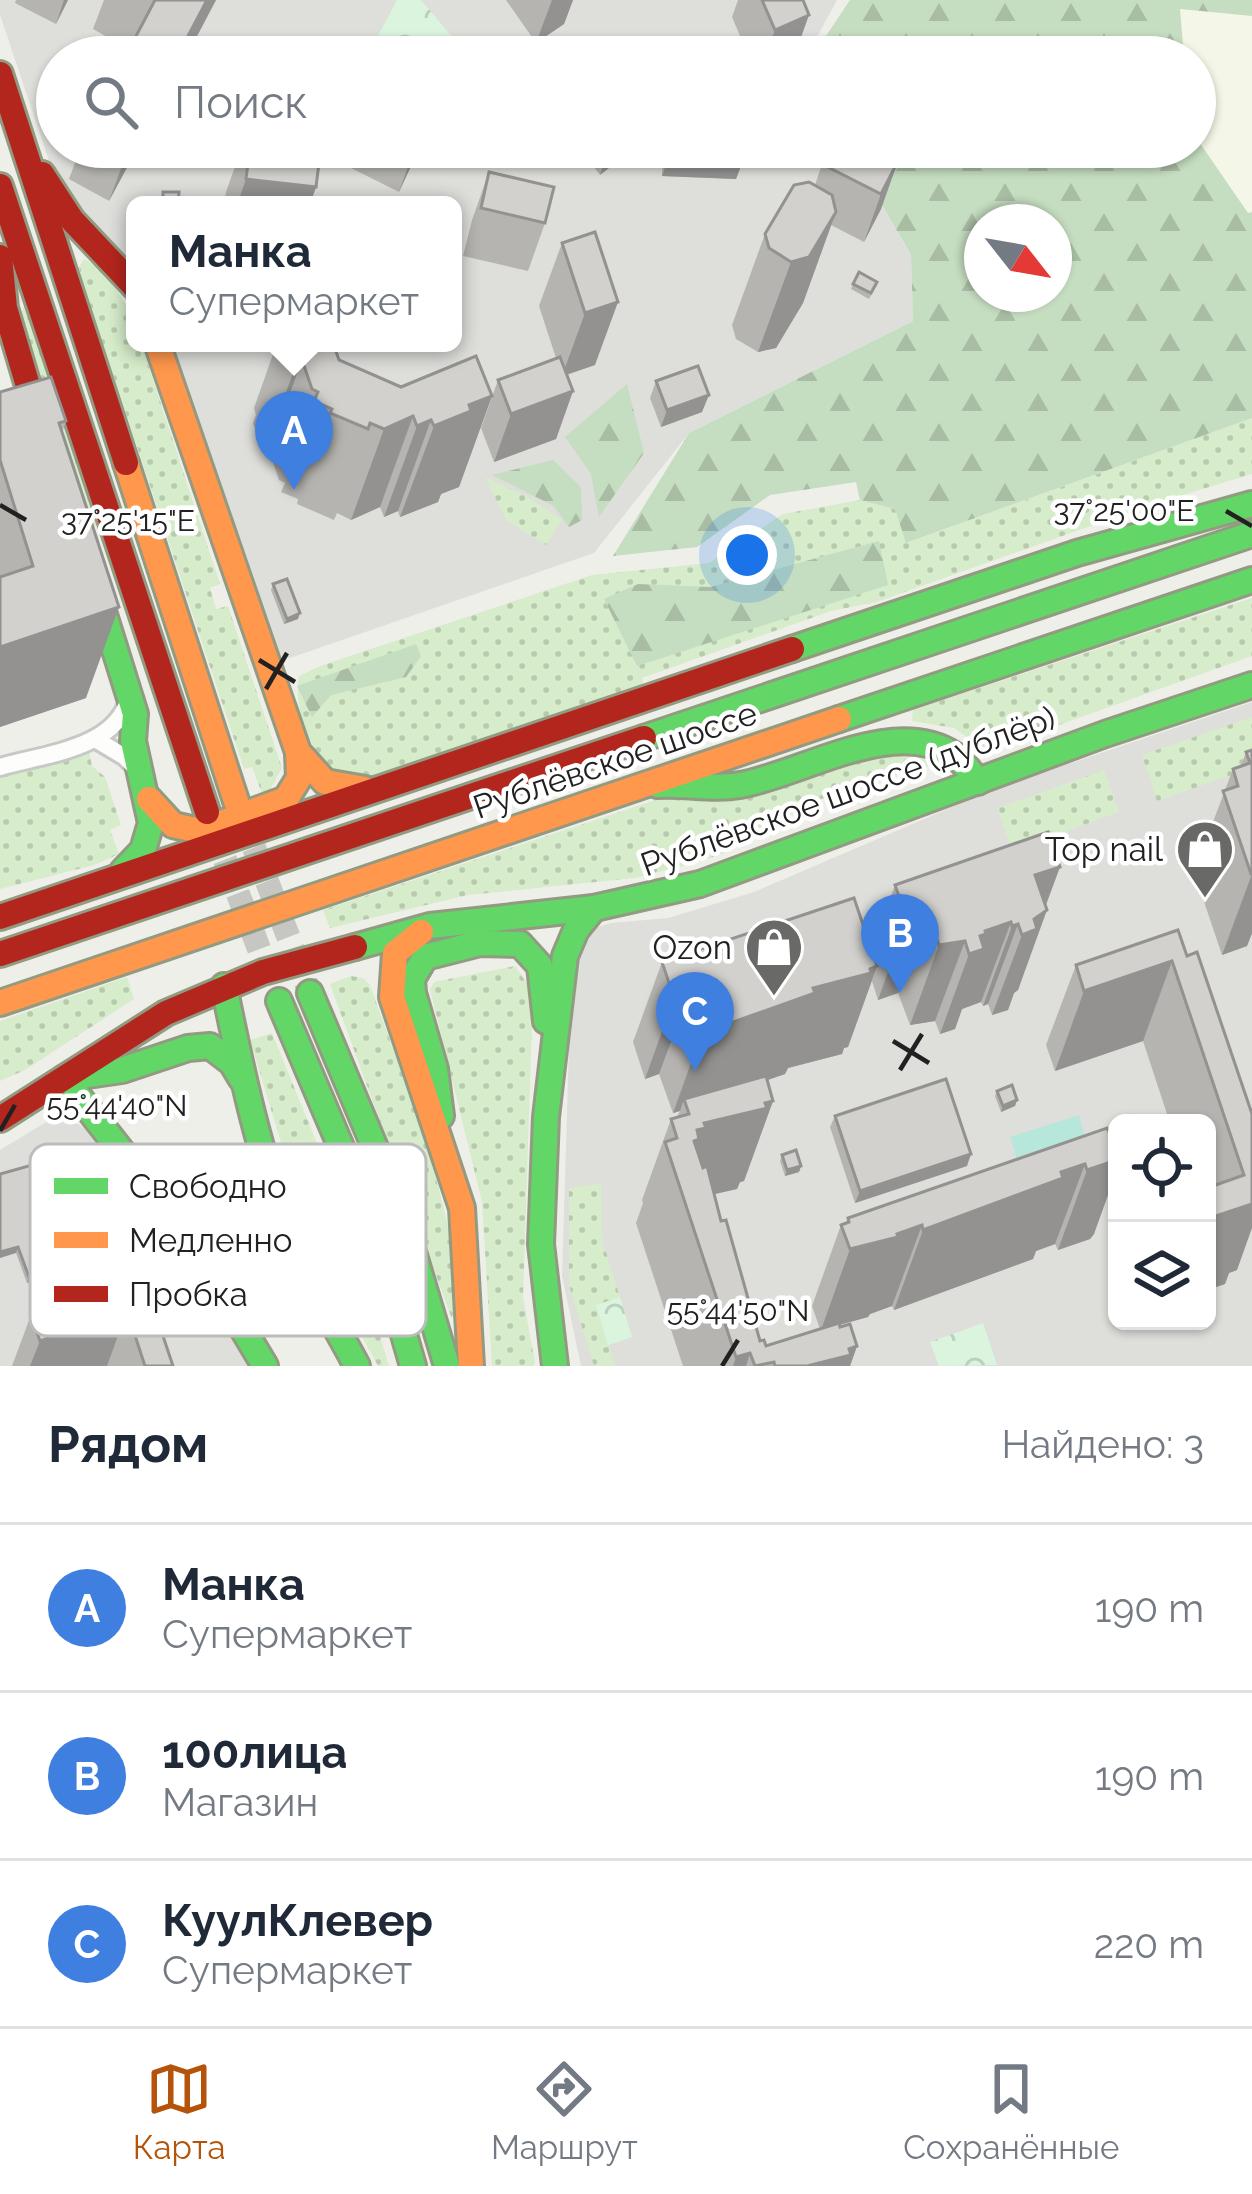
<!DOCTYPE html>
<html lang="ru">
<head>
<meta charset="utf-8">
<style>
  :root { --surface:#fff; --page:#f2f2f3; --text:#1f2937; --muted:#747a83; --line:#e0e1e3; --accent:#b45309 }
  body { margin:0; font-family:Raleway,sans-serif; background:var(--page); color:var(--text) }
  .controls { position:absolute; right:36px; bottom:36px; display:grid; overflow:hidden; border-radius:18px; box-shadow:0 3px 9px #0004 }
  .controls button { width:108px; height:108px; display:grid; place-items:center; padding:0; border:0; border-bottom:3px solid var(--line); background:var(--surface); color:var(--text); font:60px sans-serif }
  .compass { position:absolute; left:964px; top:204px; width:108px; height:108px; border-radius:50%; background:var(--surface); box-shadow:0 3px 9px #0004; rotate:121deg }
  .you { position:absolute; left:747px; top:555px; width:42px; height:42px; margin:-30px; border:9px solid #fff; border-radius:50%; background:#1a73e8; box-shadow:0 0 0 18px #1a73e833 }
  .badge { display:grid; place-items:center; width:78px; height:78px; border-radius:50%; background:var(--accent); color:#fff; font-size:39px; font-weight:700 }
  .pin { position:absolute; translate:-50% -99px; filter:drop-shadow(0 3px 6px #0008) }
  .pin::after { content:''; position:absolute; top:63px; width:42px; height:36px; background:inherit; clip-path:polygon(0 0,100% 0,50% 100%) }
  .popup { position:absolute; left:126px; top:196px; width:336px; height:156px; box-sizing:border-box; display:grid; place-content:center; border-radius:18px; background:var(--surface); filter:drop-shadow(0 3px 9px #0005); font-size:39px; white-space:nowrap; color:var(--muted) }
  .popup b { font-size:45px; color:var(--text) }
  .popup::after { content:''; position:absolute; left:50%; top:100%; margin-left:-24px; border:24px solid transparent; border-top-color:var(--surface) }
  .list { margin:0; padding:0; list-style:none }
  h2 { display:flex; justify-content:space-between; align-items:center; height:156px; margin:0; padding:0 48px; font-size:51px }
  h2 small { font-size:39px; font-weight:400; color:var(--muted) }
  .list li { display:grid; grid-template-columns:78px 1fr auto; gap:36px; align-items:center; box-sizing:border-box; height:168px; padding:0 48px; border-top:3px solid var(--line) }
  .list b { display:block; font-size:45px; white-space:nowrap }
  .list p { margin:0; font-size:39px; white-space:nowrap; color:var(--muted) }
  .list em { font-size:39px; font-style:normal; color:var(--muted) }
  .icon { flex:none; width:66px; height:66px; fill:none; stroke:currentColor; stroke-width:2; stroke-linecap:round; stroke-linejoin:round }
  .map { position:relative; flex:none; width:1252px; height:1366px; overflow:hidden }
  .search { position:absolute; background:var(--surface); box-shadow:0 3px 9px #0004; left:36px; right:36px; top:36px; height:132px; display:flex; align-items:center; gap:30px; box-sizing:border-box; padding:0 42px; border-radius:66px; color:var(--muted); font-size:45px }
  .sheet { height:660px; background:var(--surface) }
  nav { display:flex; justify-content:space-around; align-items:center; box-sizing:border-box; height:168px; border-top:3px solid var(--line); background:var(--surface); font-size:33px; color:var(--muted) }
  nav a { display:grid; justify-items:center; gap:6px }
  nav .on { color:var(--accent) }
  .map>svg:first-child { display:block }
</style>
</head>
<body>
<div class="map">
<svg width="1252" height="1366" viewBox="0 0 1252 1366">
  <defs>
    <pattern id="grass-dots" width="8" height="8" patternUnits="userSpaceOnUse" patternTransform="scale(3)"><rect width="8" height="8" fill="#d6ecca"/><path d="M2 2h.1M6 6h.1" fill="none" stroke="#b7caad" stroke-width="1.8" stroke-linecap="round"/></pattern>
    <pattern id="forest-firs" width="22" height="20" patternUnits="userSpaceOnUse" patternTransform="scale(3)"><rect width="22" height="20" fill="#c5ddc0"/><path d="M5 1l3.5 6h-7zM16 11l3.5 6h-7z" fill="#a9bda5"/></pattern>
    <pattern id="park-crowns" width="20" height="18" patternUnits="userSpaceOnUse" patternTransform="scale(3)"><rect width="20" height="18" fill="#daf4de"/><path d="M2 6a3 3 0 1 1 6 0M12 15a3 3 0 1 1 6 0" fill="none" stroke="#bbd1be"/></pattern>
  </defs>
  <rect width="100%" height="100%" fill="#efefea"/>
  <g fill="#dededb" fill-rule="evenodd">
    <polygon points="0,0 837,0 806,57 57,57 57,147 825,147 866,178 911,256 913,321 689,433 594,553 290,658 277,656 166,343 453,343 453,205 135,205 135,276 58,188 0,15"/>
    <path d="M1252 702V1366H581L562 1276 571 982 573 956 588 930 611 923 668 918 754 892 994 789ZM1117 1123H1207V1321H1117Z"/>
    <polygon points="66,1117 91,1132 159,1221 249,1366 0,1366 0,1150 46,1122"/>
  </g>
  <polygon fill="#f4f7e7" points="1252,0 1252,212 1248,214 1195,136 1195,57 1184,57 1179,9"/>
  <g fill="url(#grass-dots)">
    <path d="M84 259C112 274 135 311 135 343H141L144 352 220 584 210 588 216 609 228 606 282 768 270 790 262 793 252 767 244 769 81 278 79 267Z"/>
    <polygon points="25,304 99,526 87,525 18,318"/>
    <path d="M1252 418V474L1147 506 877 602 831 611 642 678 645 694C582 712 520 729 459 749 431 758 391 778 362 781 319 785 291 710 299 676L320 666 592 575 709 563 783 514 860 500 895 509 907 543Z"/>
    <polygon points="485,477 530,498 562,520 546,545 506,520"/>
    <polygon points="1252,598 1252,656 994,748 981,747 954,728 912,721 913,710"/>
    <polygon points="1252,717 1252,768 1157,801 1142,755"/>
    <polygon points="89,751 92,766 105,777 121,825 110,830 119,854 94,865 0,889 0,777"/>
    <polygon points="913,754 935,755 942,764 910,770 800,806 800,810 743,836 728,852 698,862 635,878 468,895 330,928 323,910 671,795 716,800 748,795 853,761"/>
    <polygon points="1104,770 1119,812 1012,851 997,808"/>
    <polygon points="515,966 533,992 523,1297 535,1363 533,1366 492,1366 482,1202 430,989 434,982"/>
    <path d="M351 976 363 978 370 985C394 1055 475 1253 452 1319L330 984Z"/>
    <polygon points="127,977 134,999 25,1070 0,1081 0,1021"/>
    <polygon points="272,1033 334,1185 389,1366 378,1366 311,1242 250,1040"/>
    <polygon points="601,1183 602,1239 632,1337 609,1345 615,1366 594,1366 569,1285 569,1188"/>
  </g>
  <g fill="url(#forest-firs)" fill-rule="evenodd">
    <polygon points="850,0 1252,0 1252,16 1180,9 1184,57 812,57"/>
    <path d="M1195 136 1248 213 1252 212V418L906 543 895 509 860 500 856 482 770 495 697 547 613 556 689 433 913 321 911 255 866 178 825 147H1195ZM982 222H1054V294H982Z"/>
    <polygon points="627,384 644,453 599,517 591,474 565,437"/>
    <polygon points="553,460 581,487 582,520 569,527 554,506 492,475"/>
    <polygon points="879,541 888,585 637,666 604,599 638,584 711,587"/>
    <polygon points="416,644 421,656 406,677 331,695 312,717 297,686"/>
  </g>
  <g fill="url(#park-crowns)">
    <polygon points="397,0 421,0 460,46 454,57 388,57 371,49"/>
    <polygon points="620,1297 632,1337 608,1345 596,1305"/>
    <polygon points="983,1323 997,1365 939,1366 930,1342"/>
  </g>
  <polygon fill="#b7e6db" points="1079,1115 1089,1150 1021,1172 1010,1137"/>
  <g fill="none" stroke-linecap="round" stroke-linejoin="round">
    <g stroke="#c6c6c2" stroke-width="24" stroke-dasharray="24 12" stroke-linecap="butt">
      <polyline points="241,814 310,993"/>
      <polyline points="212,826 279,1001"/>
    </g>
    <defs>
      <g id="street">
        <polyline points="95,739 125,757 138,770"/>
        <path d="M0 767C44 754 116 749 129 698"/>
      </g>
      <g id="fast">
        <polyline points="101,605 135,714 133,741 151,823 143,850 123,871"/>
        <polyline points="792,649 1077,553 1252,504"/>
        <polyline points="839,719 1252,580"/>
        <polyline points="644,738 1252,534"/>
        <path d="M657 785C685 783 713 790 740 785 803 774 893 715 954 755 963 761 971 773 978 782"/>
        <polyline points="355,947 430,926 594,908 700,884 1105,734 1252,685"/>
        <path d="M224 986C241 1070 259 1155 290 1235 308 1281 334 1323 357 1366"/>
        <polyline points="310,993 399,1205 447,1366"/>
        <polyline points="279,1001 369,1213 413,1366"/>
        <polyline points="64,1078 185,1232 265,1366"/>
        <polyline points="67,1078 122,1070 188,1048 210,1046 232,1063 241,1078"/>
        <polyline points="441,1116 435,1069 413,993 412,979 425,957 480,943 520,944 540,966 546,1021"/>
        <polyline points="555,1366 541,1244 546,1117 565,956 576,930 594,908"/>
      </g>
      <g id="slow">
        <polyline points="157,343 298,752 325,782 365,789"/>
        <polyline points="126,463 236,801"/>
        <polyline points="149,799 173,825 200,831 286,799 299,778 298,754"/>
        <polyline points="421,932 395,953 392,997 462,1208 471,1366"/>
        <polyline points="0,1003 839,719"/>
      </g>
      <g id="jam">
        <polyline points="0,74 126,463"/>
        <polyline points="42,174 72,220 135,287"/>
        <polyline points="0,186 207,812"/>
        <polyline points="0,257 5,308 36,413"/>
        <polyline points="0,917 792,649"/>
        <polyline points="0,954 644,738"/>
        <polyline points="0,1119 166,1013 263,972 355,947"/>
      </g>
    </defs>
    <use href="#street" stroke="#c8c8c6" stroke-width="22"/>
    <use href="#fast" stroke="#939a82" stroke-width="30"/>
    <use href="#slow" stroke="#939a82" stroke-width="30"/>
    <use href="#jam" stroke="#939a82" stroke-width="30"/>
    <use href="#street" stroke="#fdfdfc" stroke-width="16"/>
    <use href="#fast" stroke="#63d668" stroke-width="24"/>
    <use href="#slow" stroke="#ff974d" stroke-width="24"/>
    <use href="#jam" stroke="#b3261e" stroke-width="24"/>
  </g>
  <g fill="#b5b4b0">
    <polygon points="16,0 68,0 56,24 15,3"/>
    <polygon points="104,0 216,0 186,57 129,49 93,29"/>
    <polygon points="506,0 573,0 564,24 536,43"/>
    <polygon points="738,0 803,0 794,57 749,57 732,17"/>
    <polygon points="81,147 138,147 109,201 69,179"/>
    <polygon points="242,147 420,147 399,192 321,153 310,205 224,205 226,192"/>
    <polygon points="579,147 631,147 629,152 600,175"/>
    <polygon points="663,147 748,147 736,179 662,176"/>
    <polygon points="898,161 881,209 864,242 831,225 803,303 776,348 758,352 736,339 732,325 765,234 815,185 822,164"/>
    <polygon points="489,172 545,223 528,271 463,256 472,220"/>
    <polygon points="595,232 595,365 567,375 573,391 556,439 494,462 481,428 498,380 556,358 539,306 562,243"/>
    <polygon points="853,284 875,288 869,299 851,289"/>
    <polygon points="277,343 333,343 339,360 401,387 492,396 459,487 441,494 438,502 400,517 398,511 384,517 380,507 351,520 337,513 334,520 297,504 298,499 281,492 285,483 279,480 269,451 264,453 253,423 256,415 254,408"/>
    <polygon points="656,381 702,412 661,427 650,398"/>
    <polygon points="0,392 66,421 62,433 86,698 0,727"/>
    <polygon points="273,584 298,619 284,624 271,590"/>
    <polygon points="1252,750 1252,933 1247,946 1222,955 1194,872 1233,769 1241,766 1246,752"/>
    <polygon points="895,885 1046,905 1018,990 1014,993 1008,1010 992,1015 988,1004 983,1006 981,1002 962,1009 955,1029 940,1034 935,1021 910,1025 898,993 878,1000 872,981 848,1047 844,1048 842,1054 788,1068 785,1074 767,1080 773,1101 744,1181 740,1182 737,1189 714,1194 760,1341 766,1346 820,1329 812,1306 841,1225 846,1224 848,1218 1107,1128 1094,1234 1090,1239 1058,1250 1055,1244 1036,1251 1033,1259 894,1310 892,1306 870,1314 868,1317 839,1325 857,1346 850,1366 683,1366 636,1223 643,1203 642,1200 671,1119 677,1117 680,1111 673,1113 659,1074 645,1079 633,1042 662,962 872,950"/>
    <polygon points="1187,956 1252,1114 1237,1270 1229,1273 1225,1284 1207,1290 1207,1123 1170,1123 1143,1041 1055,1071 1046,1045 1076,965"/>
    <polygon points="997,1091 1017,1100 1015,1106 1001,1112 995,1096"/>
    <polygon points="835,1116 967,1166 855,1203 830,1127"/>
    <polygon points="782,1155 801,1166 799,1172 785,1176 780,1161"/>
    <polygon points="0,1174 113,1200 127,1217 125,1223 51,1243 60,1265 57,1271 27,1283 16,1253"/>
    <polygon points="142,1306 173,1366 12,1366 31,1315"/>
  </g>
  <g fill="#939290">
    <polygon points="64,0 68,0 56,24"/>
    <polygon points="207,0 216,0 186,57 177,57"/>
    <polygon points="552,0 573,0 564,24 536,43"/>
    <polygon points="809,15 794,57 765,57 775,30"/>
    <polygon points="129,147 138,147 109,201"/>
    <polygon points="415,147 420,147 399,192"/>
    <polygon points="610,147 631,147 629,152 600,175"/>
    <polygon points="672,147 748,147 736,179 662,176"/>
    <polygon points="898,161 881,209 864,242 881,194"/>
    <polygon points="246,179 316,187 310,205 237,205"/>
    <polygon points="836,212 803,303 776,348 758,352 791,262"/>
    <polygon points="618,302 595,365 562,376 585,313"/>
    <polygon points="302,360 269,451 264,453 297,362"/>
    <polygon points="573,391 556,439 494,462 511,414"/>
    <polygon points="709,395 702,412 661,427 667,410"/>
    <polygon points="492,396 459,487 441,494 438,502 400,517 434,426 469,405"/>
    <polygon points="413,416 380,507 351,520 384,429"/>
    <polygon points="431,420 398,511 384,517 417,426"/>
    <polygon points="119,607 86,698 0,727 0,647"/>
    <polygon points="300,613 298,619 284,624 287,619"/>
    <polygon points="1060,867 1043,913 1047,910 1018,990 1014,993 1008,1010 992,1015 1022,935 1035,875"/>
    <polygon points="1252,874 1252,933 1247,946 1222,955"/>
    <polygon points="928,912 898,993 878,1000 907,919"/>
    <polygon points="1011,922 981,1002 962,1009 955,1029 940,1034 969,954 980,936 985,931"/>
    <polygon points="1018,924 988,1004 983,1006 1012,926"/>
    <polygon points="965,941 935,1021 910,1025 939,945"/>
    <polygon points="1172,961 1143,1041 1055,1071 1084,991"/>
    <polygon points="877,966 848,1047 844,1048 842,1054 788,1068 785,1074 687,1108 684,1099 680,1111 673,1113 702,1033 813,988"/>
    <polygon points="689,993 659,1074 645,1079 674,998"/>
    <polygon points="1017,1100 1015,1106 1001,1112 1003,1106"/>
    <polygon points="773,1101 744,1181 740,1182 737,1189 684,1201 697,1130 704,1123"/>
    <polygon points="971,1154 967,1166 855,1203 860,1191"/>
    <polygon points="1117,1160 1117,1170 1094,1234 1090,1239 1058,1250 1087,1170"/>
    <polygon points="1085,1164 1055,1244 1036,1251 1033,1259 894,1310 923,1230"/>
    <polygon points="801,1166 799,1172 785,1176 787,1170"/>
    <polygon points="1252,1194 1252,1228 1237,1270 1229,1273 1225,1284 1207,1290 1207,1220"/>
    <polygon points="127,1217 125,1223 47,1245 50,1238"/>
    <polygon points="922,1225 892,1306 870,1314 868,1317 821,1330 850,1249"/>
    <polygon points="18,1247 16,1253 0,1258 0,1252"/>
    <polygon points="60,1265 57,1271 27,1283 29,1277"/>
    <polygon points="127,1311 107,1366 30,1366 40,1341"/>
    <polygon points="857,1346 850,1366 807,1366 849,1349"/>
    <polygon points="750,1353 746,1366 733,1366 736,1357"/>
  </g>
  <g fill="#d2d1cd" stroke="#939290" stroke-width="3">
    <polygon points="155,0 207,0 177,57 125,57"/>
    <polygon points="762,0 803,0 809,15 775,30"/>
    <polygon points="350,46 371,57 344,57"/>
    <polygon points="250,147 321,147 316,187 246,179"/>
    <polygon points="831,147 871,147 898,161 881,194 822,164"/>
    <polygon points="489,172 554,187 545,223 481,208"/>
    <polygon points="809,182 832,195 836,212 809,257 791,262 769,248 765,234 794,185"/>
    <polygon points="163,192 179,192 178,205 163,205"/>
    <polygon points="595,232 618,302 585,313 562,243"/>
    <polygon points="859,272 877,282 871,293 853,284"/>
    <polygon points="290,343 333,343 339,360 401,387 476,356 492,396 469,405 471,411 434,426 431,420 417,426 413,416 384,429 370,423 368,429 330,413 332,409 314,401 318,392 312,389 302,360 297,362"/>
    <polygon points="560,357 573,391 511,414 498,380"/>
    <polygon points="698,366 709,395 667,410 656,381"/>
    <polygon points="51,377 66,421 59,423 119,607 0,647 0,577 33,566 0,460 0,392"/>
    <polygon points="287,579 300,613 287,619 273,584"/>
    <polygon points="1252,750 1252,874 1251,874 1223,791 1238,786 1233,769 1250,763 1246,752"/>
    <polygon points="1048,832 1060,867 1035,875 1047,910 1034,919 1037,929 1022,935 1018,924 1012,926 1011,922 985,931 986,934 980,936 984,949 969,954 965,941 939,945 928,912 907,919 895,885"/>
    <polygon points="854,898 877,966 870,969 871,973 813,988 815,993 702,1033 689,993 674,998 662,962"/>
    <polygon points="1178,930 1187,956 1197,952 1252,1114 1252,1204 1207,1219 1207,1188 1244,1175 1172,961 1084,991 1076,965"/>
    <polygon points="766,1076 773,1101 765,1103 767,1108 704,1123 706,1128 697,1130 699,1139 694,1141 703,1168 707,1166 721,1221 726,1220 760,1341 764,1340 766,1346 839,1323 840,1327 850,1324 857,1346 849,1349 851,1355 807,1366 775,1366 774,1362 755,1366 750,1353 736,1357 665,1142 677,1138 671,1119 689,1114 684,1099"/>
    <polygon points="946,1079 971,1154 860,1191 835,1116"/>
    <polygon points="1012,1085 1017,1100 1003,1106 997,1091"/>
    <polygon points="1107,1128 1109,1132 1115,1130 1117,1137 1117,1160 1087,1170 1085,1164 1061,1172 1063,1178 923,1230 922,1225 897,1234 898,1237 850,1249 841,1225 849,1222 848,1218"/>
    <polygon points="92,1148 113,1200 122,1198 127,1217 50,1238 60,1265 29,1277 18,1247 0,1252 0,1174"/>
    <polygon points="796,1150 801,1166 787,1170 782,1155"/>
    <polygon points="134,1281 142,1306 152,1303 173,1366 145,1366 127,1311 40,1341 31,1315"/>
  </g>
  <path fill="none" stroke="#212121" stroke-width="4.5" d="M0 505 26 520M1226 511 1252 526M259 660 295 682M266 689 287 653M893 1041 929 1063M900 1070 922 1034M0 1131 15 1105M722 1366 738 1340"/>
  <defs>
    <symbol id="shop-pin" viewBox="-11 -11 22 30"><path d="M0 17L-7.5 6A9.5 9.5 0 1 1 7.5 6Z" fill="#696967" stroke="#fff"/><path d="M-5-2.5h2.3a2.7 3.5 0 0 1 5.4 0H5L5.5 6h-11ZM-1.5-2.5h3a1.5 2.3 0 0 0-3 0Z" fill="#fff"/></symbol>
  </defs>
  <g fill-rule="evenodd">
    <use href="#shop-pin" x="1172" y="816" width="66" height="90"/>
    <use href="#shop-pin" x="741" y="914" width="66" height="90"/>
  </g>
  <g text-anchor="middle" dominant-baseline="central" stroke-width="9" stroke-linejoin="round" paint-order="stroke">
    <g font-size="33" fill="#212121" stroke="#fff">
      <text transform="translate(615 760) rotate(-19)">Рублёвское шоссе</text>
      <text transform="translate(848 791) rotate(-20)">Рублёвское шоссе (дублёр)</text>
    </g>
    <g font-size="33" fill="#212121" stroke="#fff" text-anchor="end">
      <text x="1163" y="849">Top nail</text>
      <text x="732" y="947">Ozon</text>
    </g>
  </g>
  <rect x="30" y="1144" width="396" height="192" rx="18" fill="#fff" stroke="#bcbcbc" stroke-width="3"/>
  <rect x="54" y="1178" width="54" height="16" fill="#63d668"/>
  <rect x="54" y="1232" width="54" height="16" fill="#ff974d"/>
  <rect x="54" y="1286" width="54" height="16" fill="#b3261e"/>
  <g font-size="33" fill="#212121">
    <text x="129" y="1198">Свободно</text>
    <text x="129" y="1252">Медленно</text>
    <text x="129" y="1306">Пробка</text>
  </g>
  <g font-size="30" text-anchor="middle" fill="#212121" stroke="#fff" stroke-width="9" stroke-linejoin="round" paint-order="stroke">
    <text x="1124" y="521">37°25'00"E</text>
    <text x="128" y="531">37°25'15"E</text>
    <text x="117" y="1116">55°44'40"N</text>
    <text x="738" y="1321">55°44'50"N</text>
  </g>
</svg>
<div class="controls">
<button><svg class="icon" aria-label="locate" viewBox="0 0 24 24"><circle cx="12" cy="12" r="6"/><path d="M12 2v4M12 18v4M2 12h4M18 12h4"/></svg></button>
<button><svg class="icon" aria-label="layers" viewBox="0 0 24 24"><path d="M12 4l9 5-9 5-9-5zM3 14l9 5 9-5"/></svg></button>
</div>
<svg class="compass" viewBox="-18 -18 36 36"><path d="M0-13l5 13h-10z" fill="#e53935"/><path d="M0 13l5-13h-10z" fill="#747a83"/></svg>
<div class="you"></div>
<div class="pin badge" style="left:294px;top:490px;background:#3f7fe0">A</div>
<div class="popup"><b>Манка</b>Супермаркет</div>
<div class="pin badge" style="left:900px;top:993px;background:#3f7fe0">B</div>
<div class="pin badge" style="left:695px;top:1071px;background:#3f7fe0">C</div>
<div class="search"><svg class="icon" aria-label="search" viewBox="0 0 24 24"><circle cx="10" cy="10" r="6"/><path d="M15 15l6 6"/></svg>Поиск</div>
</div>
<section class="sheet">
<h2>Рядом<small>Найдено: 3</small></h2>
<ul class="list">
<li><span class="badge" style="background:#3f7fe0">A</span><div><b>Манка</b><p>Супермаркет</p></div><em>190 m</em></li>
<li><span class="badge" style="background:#3f7fe0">B</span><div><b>100лица</b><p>Магазин</p></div><em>190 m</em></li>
<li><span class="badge" style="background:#3f7fe0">C</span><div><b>КуулКлевер</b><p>Супермаркет</p></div><em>220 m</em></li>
</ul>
</section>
<nav>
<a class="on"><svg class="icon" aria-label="map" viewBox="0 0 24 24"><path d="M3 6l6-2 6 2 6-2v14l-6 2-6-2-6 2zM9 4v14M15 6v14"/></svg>Карта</a>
<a><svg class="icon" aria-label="directions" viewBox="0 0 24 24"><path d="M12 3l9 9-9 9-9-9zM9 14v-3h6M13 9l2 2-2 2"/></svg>Маршрут</a>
<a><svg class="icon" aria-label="saved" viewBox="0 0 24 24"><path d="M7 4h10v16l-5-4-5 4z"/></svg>Сохранённые</a>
</nav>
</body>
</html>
